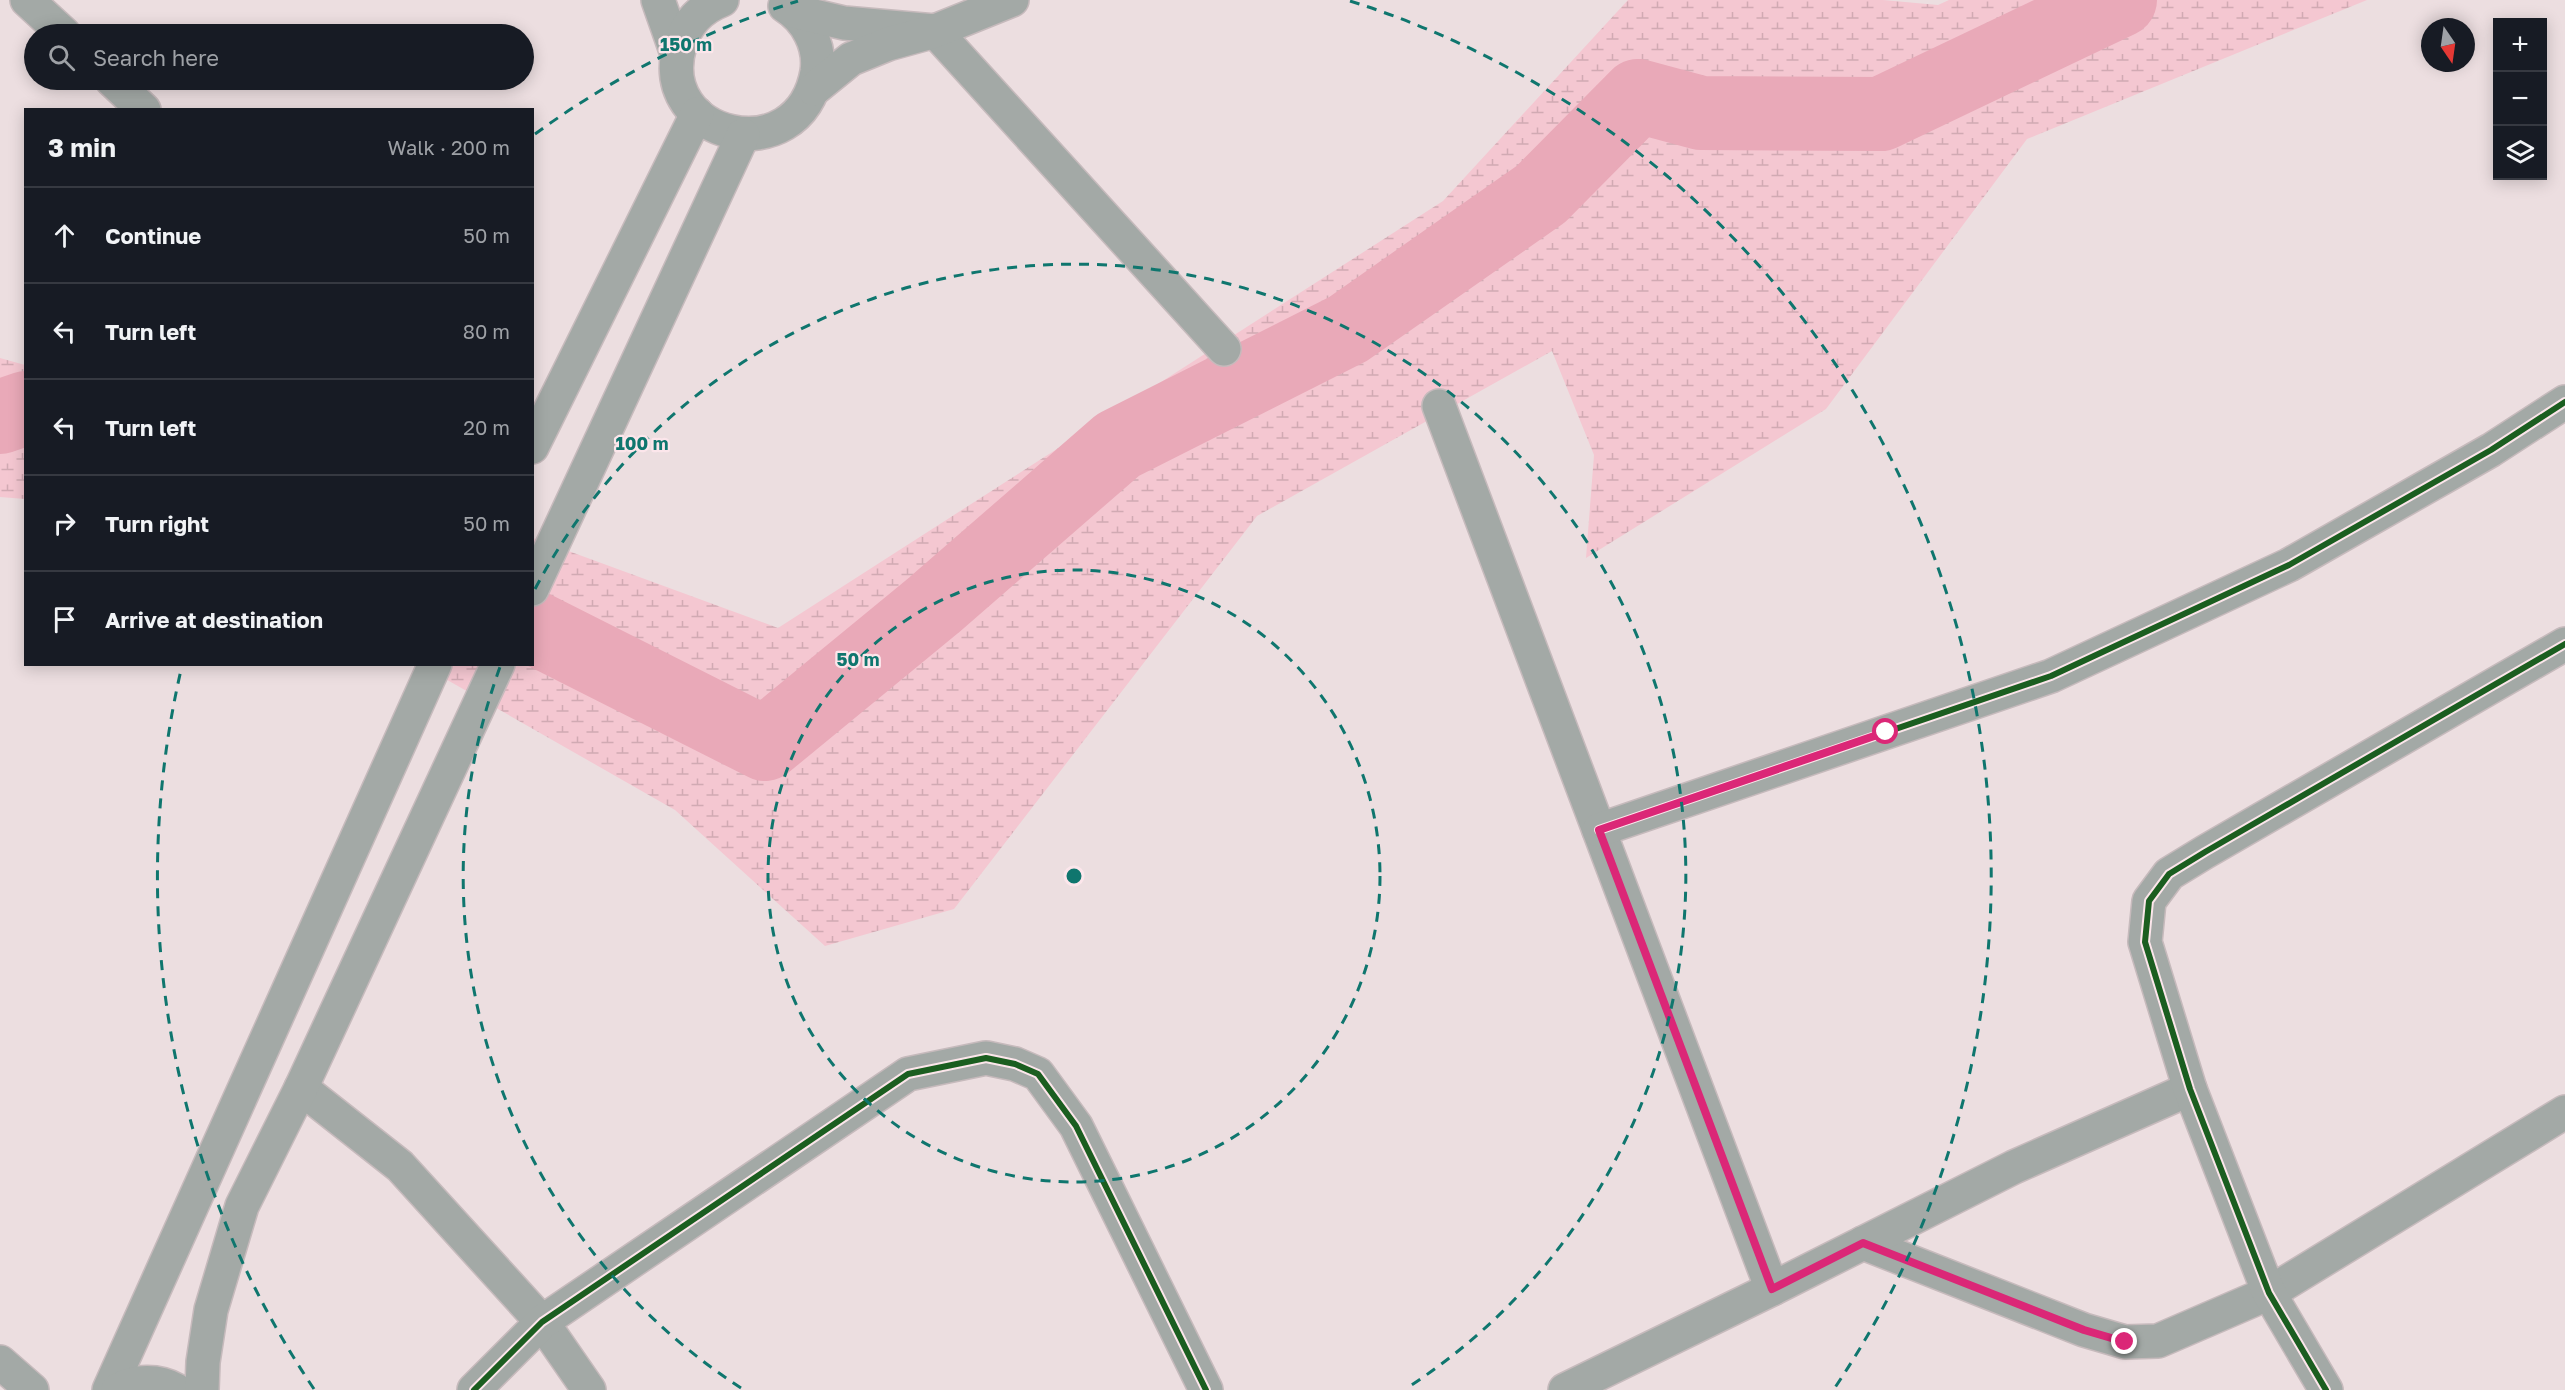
<!DOCTYPE html>
<html lang="en">
<head>
<meta charset="utf-8">
<style>
  :root { --surface:#171b24; --page:#20242c; --text:#f1f3f6; --muted:#9ea1a6; --line:#363941 }
  body { margin:0; font-family:"Golos Text",sans-serif; background:var(--page); color:var(--text) }
  .controls { position:absolute; right:18px; top:18px; display:grid; overflow:hidden; border-radius:0px; box-shadow:0 3px 15px #0003 }
  .controls button { width:54px; height:54px; display:grid; place-items:center; padding:0; border:0; border-bottom:2px solid var(--line); background:var(--surface); color:var(--text); font:30px sans-serif }
  .compass { position:absolute; left:2421px; top:18px; width:54px; height:54px; border-radius:50%; background:var(--surface); box-shadow:0 3px 15px #0003; rotate:167deg }
  .stop { position:absolute; width:18px; height:18px; margin:-14px; border:4px solid #db2777; border-radius:50%; background:#fff }
  .stop.end { background:#db2777; border-color:#fff; box-shadow:0 2px 6px #0008 }
  .list { margin:0; padding:0; list-style:none }
  h2 { display:flex; justify-content:space-between; align-items:center; height:78px; margin:0; padding:0 24px; font-size:26px }
  h2 small { font-size:20px; font-weight:400; color:var(--muted) }
  .list li { display:grid; grid-template-columns:39px 1fr auto; gap:18px; align-items:center; box-sizing:border-box; height:96px; padding:0 24px; border-top:2px solid var(--line) }
  .list b { display:block; font-size:22px; white-space:nowrap }
  .list em { font-size:20px; font-style:normal; color:var(--muted) }
  .icon { flex:none; width:33px; height:33px; fill:none; stroke:currentColor; stroke-width:2; stroke-linecap:round; stroke-linejoin:round }
  .map { position:relative; flex:none; width:2565px; height:1390px; overflow:hidden }
  .search { position:absolute; background:var(--surface); box-shadow:0 3px 15px #0003; left:24px; top:24px; width:510px; height:66px; display:flex; align-items:center; gap:15px; box-sizing:border-box; padding:0 21px; border-radius:33px; color:var(--muted); font-size:22px }
  .panel { position:absolute; background:var(--surface); box-shadow:0 3px 15px #0003; left:24px; top:108px; width:510px; height:558px; border-radius:0px }
  .map>svg:first-child { display:block }
</style>
</head>
<body>
<div class="map">
<svg width="2565" height="1390" viewBox="0 0 2565 1390">
  <defs>
    <pattern id="wetland-marsh" width="20" height="14" patternUnits="userSpaceOnUse" patternTransform="scale(1.5)"><rect width="20" height="14" fill="#f4c7d1"/><path d="M1 5h8M5 5V1M11 12h8M15 12V8" fill="none" stroke="#d1aab3"/></pattern>
  </defs>
  <rect width="100%" height="100%" fill="#ecdee0"/>
  <g fill="url(#wetland-marsh)">
    <polygon points="1628,0 1883,0 1938,5 1949,0 2367,0 2027,139 1826,409 1586,558 1594,455 1552,351 1257,516 954,909 825,946 675,810 421,665 532,664 533,538 778,628 1443,201"/>
    <polygon points="0,358 25,365 25,499 0,497"/>
  </g>
  <g fill="none" stroke-linecap="round" stroke-linejoin="round">
    <g stroke="#e9a9b8" stroke-width="74">
      <polyline points="0,417 26,408"/>
      <polyline points="535,628 765,744 934,605 1118,445 1348,329 1541,194 1638,96 1701,113 1881,114 2120,0"/>
    </g>
    <defs>
      <g id="minor">
        <polyline points="27,0 64,34"/>
        <polyline points="658,0 677,54"/>
        <path d="M722 0C701 8 686 24 680 45 652 138 799 174 817 72 821 45 806 19 785 6"/>
        <polyline points="793,11 844,23 935,31 1224,349"/>
        <polyline points="112,80 144,110"/>
        <polyline points="814,89 851,59 888,44 935,31 1012,0"/>
        <polyline points="1439,406 1772,1289"/>
        <polyline points="532,447 697,114"/>
        <polyline points="532,589 743,135"/>
        <polyline points="1599,830 2051,676 2289,565 2491,450 2565,402"/>
        <polyline points="301,1088 400,1166 542,1322 589,1390"/>
        <polyline points="1863,1243 2084,1330 2125,1342 2158,1341 2269,1293 2565,1112"/>
        <polyline points="0,1362 32,1390"/>
        <polyline points="109,1390 435,664"/>
        <path d="M118 1390C135 1380 159 1380 176 1390"/>
        <polyline points="202,1390 203,1362 211,1310 242,1206 301,1088 498,664"/>
        <polyline points="474,1390 542,1322 908,1074 986,1058 1015,1064 1038,1074 1076,1126 1206,1390"/>
        <polyline points="1565,1390 1772,1289 2014,1167 2190,1089"/>
        <polyline points="2326,1390 2269,1293 2190,1089 2145,942 2149,901 2169,874 2205,852 2565,644"/>
      </g>
    </defs>
    <use href="#minor" stroke="#c6babc" stroke-width="36"/>
    <use href="#minor" stroke="#a3a9a6" stroke-width="33"/>
    <defs>
      <g id="cycleway">
        <polyline points="1599,830 2051,676 2289,565 2491,450 2565,402"/>
        <polyline points="474,1390 542,1322 908,1074 986,1058 1015,1064 1038,1074 1076,1126 1206,1390"/>
        <polyline points="2326,1390 2269,1293 2190,1089 2145,942 2149,901 2169,874 2205,852 2565,644"/>
      </g>
    </defs>
    <use href="#cycleway" stroke="#fce6eb" stroke-width="10"/>
    <use href="#cycleway" stroke="#1b5e20" stroke-width="6"/>
  </g>
  <g fill="none" stroke-linecap="round" stroke-linejoin="round">
    <polyline stroke="#db2777" stroke-width="8" points="1886,732 1599,830 1772,1289 1863,1243 2084,1330 2125,1342"/>
  </g>
  <g fill="none" stroke="#0f766e" stroke-width="3" stroke-dasharray="10 8">
    <circle cx="1074" cy="876" r="306"/>
    <path d="M741 1388A611 611 0 0 1 500 667M535 589A611 611 0 1 1 1407 1388"/>
    <path d="M314 1389A917 917 0 0 1 181 670M535 134A917 917 0 0 1 798 1M1350 1A917 917 0 0 1 1834 1389"/>
  </g>
  <circle cx="1074" cy="876" r="9" fill="#0f766e" stroke="#fce6eb" stroke-width="3"/>
  <g font-size="18" text-anchor="middle" font-weight="bold" fill="#0f766e" stroke="#fce6eb" stroke-width="4.5" stroke-linejoin="round" paint-order="stroke">
    <text x="686" y="51">150 m</text>
    <text x="642" y="450">100 m</text>
    <text x="858" y="666">50 m</text>
  </g>
</svg>
<div class="controls">
<button>+</button>
<button>−</button>
<button><svg class="icon" aria-label="layers" viewBox="0 0 24 24"><path d="M12 4l9 5-9 5-9-5zM3 14l9 5 9-5"/></svg></button>
</div>
<svg class="compass" viewBox="-18 -18 36 36"><path d="M0-13l5 13h-10z" fill="#e53935"/><path d="M0 13l5-13h-10z" fill="#9ea1a6"/></svg>
<div class="stop" style="left:1886px;top:732px"></div>
<div class="stop end" style="left:2125px;top:1342px"></div>
<div class="search"><svg class="icon" aria-label="search" viewBox="0 0 24 24"><circle cx="10" cy="10" r="6"/><path d="M15 15l6 6"/></svg>Search here</div>
<section class="panel">
<h2>3 min<small>Walk · 200 m</small></h2>
<ul class="list">
<li><svg class="icon" aria-label="ahead" viewBox="0 0 24 24"><path d="M12 20V5M6 11l6-6 6 6"/></svg><div><b>Continue</b></div><em>50 m</em></li>
<li><svg class="icon" aria-label="left" viewBox="0 0 24 24"><path d="M17 20v-9H6M10 6l-5 5 5 5"/></svg><div><b>Turn left</b></div><em>80 m</em></li>
<li><svg class="icon" aria-label="left" viewBox="0 0 24 24"><path d="M17 20v-9H6M10 6l-5 5 5 5"/></svg><div><b>Turn left</b></div><em>20 m</em></li>
<li><svg class="icon" aria-label="right" viewBox="0 0 24 24"><path d="M7 20v-9h11M14 6l5 5-5 5"/></svg><div><b>Turn right</b></div><em>50 m</em></li>
<li><svg class="icon" aria-label="arrive" viewBox="0 0 24 24"><path d="M6 21V4h12l-3 4 3 4H6"/></svg><div><b>Arrive at destination</b></div></li>
</ul>
</section>
</div>
</body>
</html>
